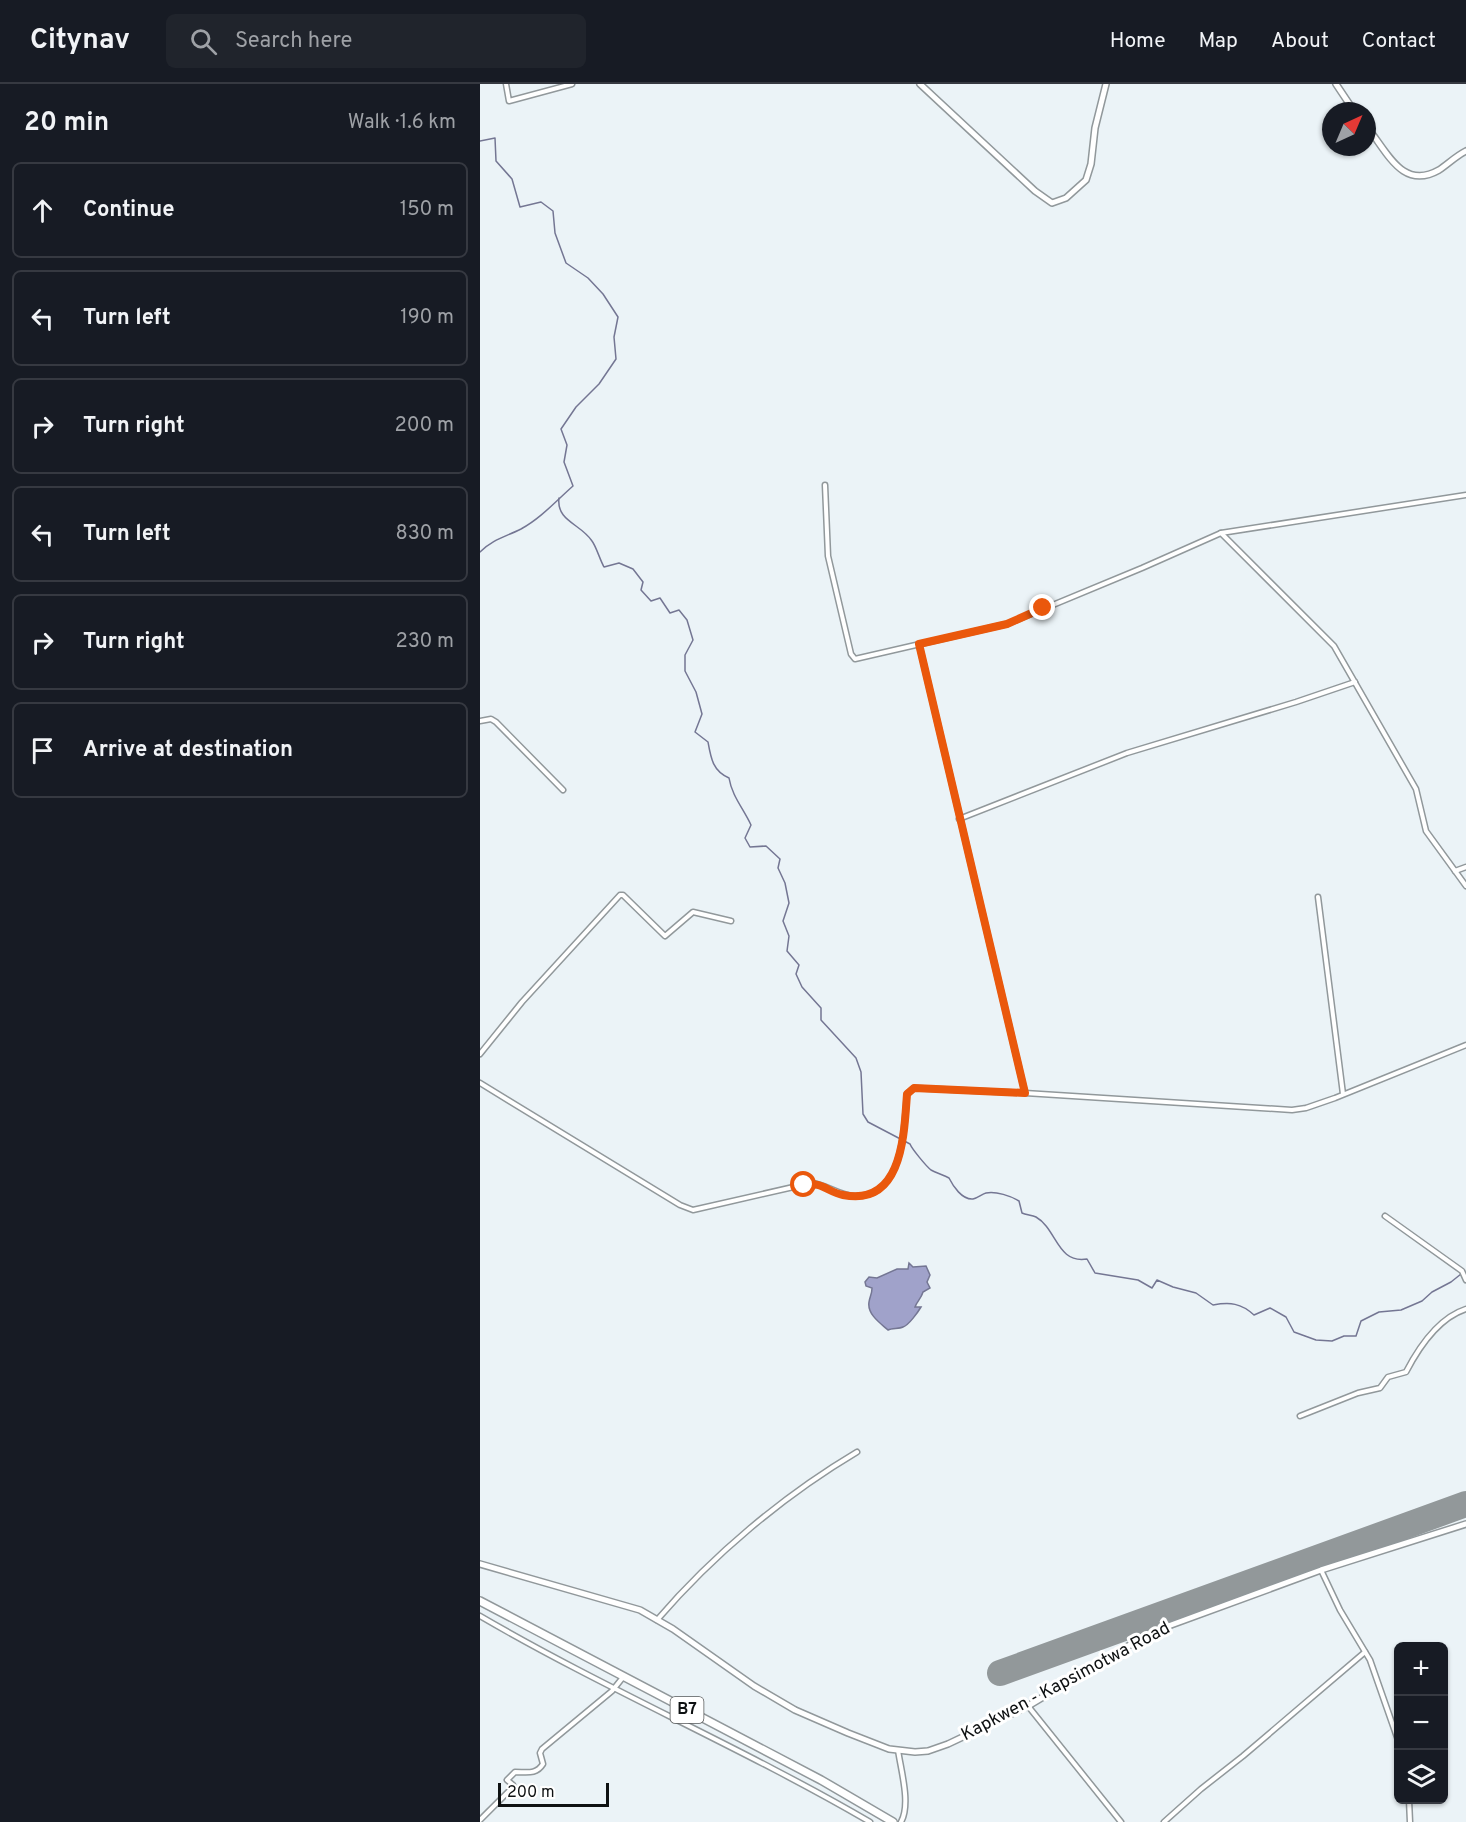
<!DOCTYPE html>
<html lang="en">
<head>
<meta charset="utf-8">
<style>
  :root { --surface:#171b24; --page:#20242c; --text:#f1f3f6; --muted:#9ea1a6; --line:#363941 }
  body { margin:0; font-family:Overpass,sans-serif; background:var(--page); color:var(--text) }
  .controls { position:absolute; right:18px; bottom:18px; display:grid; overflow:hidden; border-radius:9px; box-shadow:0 2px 4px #0004 }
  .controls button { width:54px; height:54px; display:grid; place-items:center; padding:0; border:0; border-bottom:2px solid var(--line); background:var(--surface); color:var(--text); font:30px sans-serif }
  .compass { position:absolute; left:842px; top:18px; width:54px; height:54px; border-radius:50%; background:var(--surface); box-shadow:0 2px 4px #0004; rotate:44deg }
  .scale { position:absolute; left:18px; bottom:15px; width:111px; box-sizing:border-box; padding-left:6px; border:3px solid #0e1112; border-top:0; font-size:16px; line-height:21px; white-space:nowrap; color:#0e1112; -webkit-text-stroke:4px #fff; paint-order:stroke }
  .stop { position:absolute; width:18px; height:18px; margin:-14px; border:4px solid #ea580c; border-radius:50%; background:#fff }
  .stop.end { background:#ea580c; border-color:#fff; box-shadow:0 2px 6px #0008 }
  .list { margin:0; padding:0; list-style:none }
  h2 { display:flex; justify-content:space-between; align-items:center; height:78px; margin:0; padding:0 24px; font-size:26px }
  h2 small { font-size:20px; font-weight:400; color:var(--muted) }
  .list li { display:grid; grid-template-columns:39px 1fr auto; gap:18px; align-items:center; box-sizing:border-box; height:96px; margin:0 12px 12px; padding:0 12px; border:2px solid var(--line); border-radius:9px }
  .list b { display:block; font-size:22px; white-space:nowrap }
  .list em { font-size:20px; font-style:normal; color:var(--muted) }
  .icon { flex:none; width:33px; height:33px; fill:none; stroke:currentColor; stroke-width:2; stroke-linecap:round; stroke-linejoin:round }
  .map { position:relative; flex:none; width:986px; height:1738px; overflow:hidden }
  header { display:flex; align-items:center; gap:36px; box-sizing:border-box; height:84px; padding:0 30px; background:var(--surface); border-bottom:2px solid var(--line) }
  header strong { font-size:28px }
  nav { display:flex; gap:33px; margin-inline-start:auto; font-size:21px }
  .search { width:420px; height:54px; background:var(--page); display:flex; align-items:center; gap:15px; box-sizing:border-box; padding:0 21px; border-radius:9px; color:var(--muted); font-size:22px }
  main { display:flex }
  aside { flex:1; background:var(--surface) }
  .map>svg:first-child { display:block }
</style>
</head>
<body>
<header>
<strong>Citynav</strong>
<div class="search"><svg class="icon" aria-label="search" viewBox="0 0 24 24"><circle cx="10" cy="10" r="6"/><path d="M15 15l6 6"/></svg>Search here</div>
<nav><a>Home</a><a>Map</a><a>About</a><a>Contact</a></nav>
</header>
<main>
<aside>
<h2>20 min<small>Walk · 1.6 km</small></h2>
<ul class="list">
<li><svg class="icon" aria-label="ahead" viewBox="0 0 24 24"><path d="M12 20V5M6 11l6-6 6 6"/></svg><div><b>Continue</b></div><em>150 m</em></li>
<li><svg class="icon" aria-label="left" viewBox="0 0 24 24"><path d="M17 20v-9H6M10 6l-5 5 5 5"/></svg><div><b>Turn left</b></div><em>190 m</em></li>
<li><svg class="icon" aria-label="right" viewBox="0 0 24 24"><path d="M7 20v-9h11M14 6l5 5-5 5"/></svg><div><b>Turn right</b></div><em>200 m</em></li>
<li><svg class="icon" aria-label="left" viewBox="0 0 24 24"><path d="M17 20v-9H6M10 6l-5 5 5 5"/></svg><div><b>Turn left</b></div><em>830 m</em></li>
<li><svg class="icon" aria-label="right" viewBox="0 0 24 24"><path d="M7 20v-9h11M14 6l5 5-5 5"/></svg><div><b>Turn right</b></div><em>230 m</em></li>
<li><svg class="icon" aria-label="arrive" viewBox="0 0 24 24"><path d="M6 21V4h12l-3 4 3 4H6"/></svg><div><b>Arrive at destination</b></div></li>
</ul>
</aside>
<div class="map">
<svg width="986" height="1738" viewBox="0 0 986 1738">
  <rect width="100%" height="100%" fill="#ebf3f7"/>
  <path fill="#a0a2ca" stroke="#747693" stroke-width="1.5" d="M429 1179 433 1183 446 1182 450 1191 447 1198 450 1204 443 1208C441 1215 437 1217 435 1223H441C438 1228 429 1241 423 1243 419 1245 412 1244 408 1246 400 1239 387 1230 389 1218 390 1212 392 1210 392 1204L386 1202 385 1198 389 1193 397 1194 417 1185H428Z"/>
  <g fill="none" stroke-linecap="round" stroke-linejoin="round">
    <g stroke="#747693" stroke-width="1.5">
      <path d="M0 57 15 54 16 77 32 95 40 123 61 118 73 127 75 149 86 179 108 194 123 210 138 233 134 253 136 275 119 300 96 323 81 345 87 361 84 378 93 402C76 417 61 434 41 445 25 453 13 455 0 468"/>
      <path d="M79 414C76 437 101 440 112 457 116 462 120 476 124 483L139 479 153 485 163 498 161 506 171 517 180 514 190 529 199 526 207 536 213 556 205 571V587L216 608 222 630 215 648 228 658C231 675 233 687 249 694 252 712 263 724 271 741L265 754 270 763 286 762 300 775 298 784 305 799 309 819 303 837 309 852 307 867 319 881 316 890 322 903 341 924V936L376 974 381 988 383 1030 388 1038 430 1060C432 1065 446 1082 451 1086 456 1089 464 1091 469 1094 473 1102 482 1116 493 1115 498 1114 502 1110 506 1109 516 1107 531 1112 539 1117L542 1129C546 1131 552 1131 556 1133 577 1145 577 1180 607 1175L615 1189 658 1196 672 1204 677 1196 693 1203 716 1209 733 1221C750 1218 761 1219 774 1231L790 1224 806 1233 814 1248 836 1256 852 1257 864 1252H876L881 1237 899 1228 921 1226 942 1217 952 1208 971 1198 981 1190"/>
    </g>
    <polyline stroke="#92989a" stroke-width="26" points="520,1589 986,1420"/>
    <defs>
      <g id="minor">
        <polyline points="26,0 29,17 92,0"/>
        <polyline points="345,401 348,472 371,570 375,575 527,540 662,484 741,449 854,562 936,705 946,747 986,802"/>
        <polyline points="741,449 986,411"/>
        <polyline points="439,560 545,1009"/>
        <polyline points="0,637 11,635 16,638 83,706"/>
        <polyline points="479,735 647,669 816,618 875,598"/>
        <polyline points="975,787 986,783"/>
        <polyline points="838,813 863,1010"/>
        <polyline points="0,970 42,918 140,811 143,811 185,852 213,828 251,837"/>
        <path d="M0 999 200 1121 213 1126 331 1099C347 1100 359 1112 376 1112 424 1113 424 1043 427 1010L434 1004 545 1009 812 1026 826 1024 855 1014 986 961"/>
        <polyline points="905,1132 982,1187 986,1196"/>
        <path d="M820 1332 878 1309 900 1304 908 1293 926 1288C939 1263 958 1234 986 1225"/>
        <polyline points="841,1486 860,1526 890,1576 918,1656"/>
        <path d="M0 1532C127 1606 263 1664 390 1738"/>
        <path d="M177 1536C233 1471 303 1412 377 1368"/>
        <polyline points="548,1622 641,1738"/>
        <path d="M418 1666C421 1687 431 1720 421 1738"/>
        <polyline points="929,1716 930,1738"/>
        <path d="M0 1736 32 1704 33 1701 27 1696 35 1688C47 1688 56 1691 63 1680L60 1669 62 1665 132 1607 144 1592"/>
        <polyline points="684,1738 721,1705 763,1672 885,1568"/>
      </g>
      <g id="tertiary">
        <polyline points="440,0 555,107 572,119 586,114 606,96 611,80 615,44 626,0"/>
        <polyline points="856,0 874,27"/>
        <path d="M887 43C907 67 922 107 959 86 968 80 976 72 986 67"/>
        <polyline points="0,1480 160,1526 193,1545 274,1602 315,1626 368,1649 409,1665 435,1668 448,1667 468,1660 548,1622 665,1552 691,1541 841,1486 986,1440"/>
      </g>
      <polyline id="trunk" points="0,1517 341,1696 413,1738"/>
    </defs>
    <use href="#minor" stroke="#91989b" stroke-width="7"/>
    <use href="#tertiary" stroke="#91989b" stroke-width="8"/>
    <use href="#trunk" stroke="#91989b" stroke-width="10"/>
    <use href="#minor" stroke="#fff" stroke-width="4"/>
    <use href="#tertiary" stroke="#fff" stroke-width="5"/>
    <use href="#trunk" stroke="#fff" stroke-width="7"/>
  </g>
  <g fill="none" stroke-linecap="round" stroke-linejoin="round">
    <path stroke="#ea580c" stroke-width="8" d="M324 1101C341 1097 348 1108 363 1111 423 1123 424 1050 427 1010L434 1004 545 1009 439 560 527 540 563 524"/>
  </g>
  <g text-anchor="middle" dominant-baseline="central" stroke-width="6" stroke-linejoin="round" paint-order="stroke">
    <rect fill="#fff" stroke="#565859" stroke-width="1.5" x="190.5" y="1613" width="33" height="26" rx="4.5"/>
    <g font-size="16" font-weight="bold" fill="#0e1112">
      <text x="207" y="1626">B7</text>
    </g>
    <g font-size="18" fill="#0e1112" stroke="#fff">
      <text transform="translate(586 1598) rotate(-28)">Kapkwen - Kapsimotwa Road</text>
    </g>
  </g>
</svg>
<div class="controls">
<button>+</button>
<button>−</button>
<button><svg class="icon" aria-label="layers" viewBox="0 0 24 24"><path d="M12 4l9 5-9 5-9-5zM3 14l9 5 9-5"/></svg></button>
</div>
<svg class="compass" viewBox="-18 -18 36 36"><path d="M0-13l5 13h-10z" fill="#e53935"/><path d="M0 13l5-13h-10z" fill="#9ea1a6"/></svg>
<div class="scale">200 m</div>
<div class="stop" style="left:324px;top:1101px"></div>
<div class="stop end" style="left:563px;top:524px"></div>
</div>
</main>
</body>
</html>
